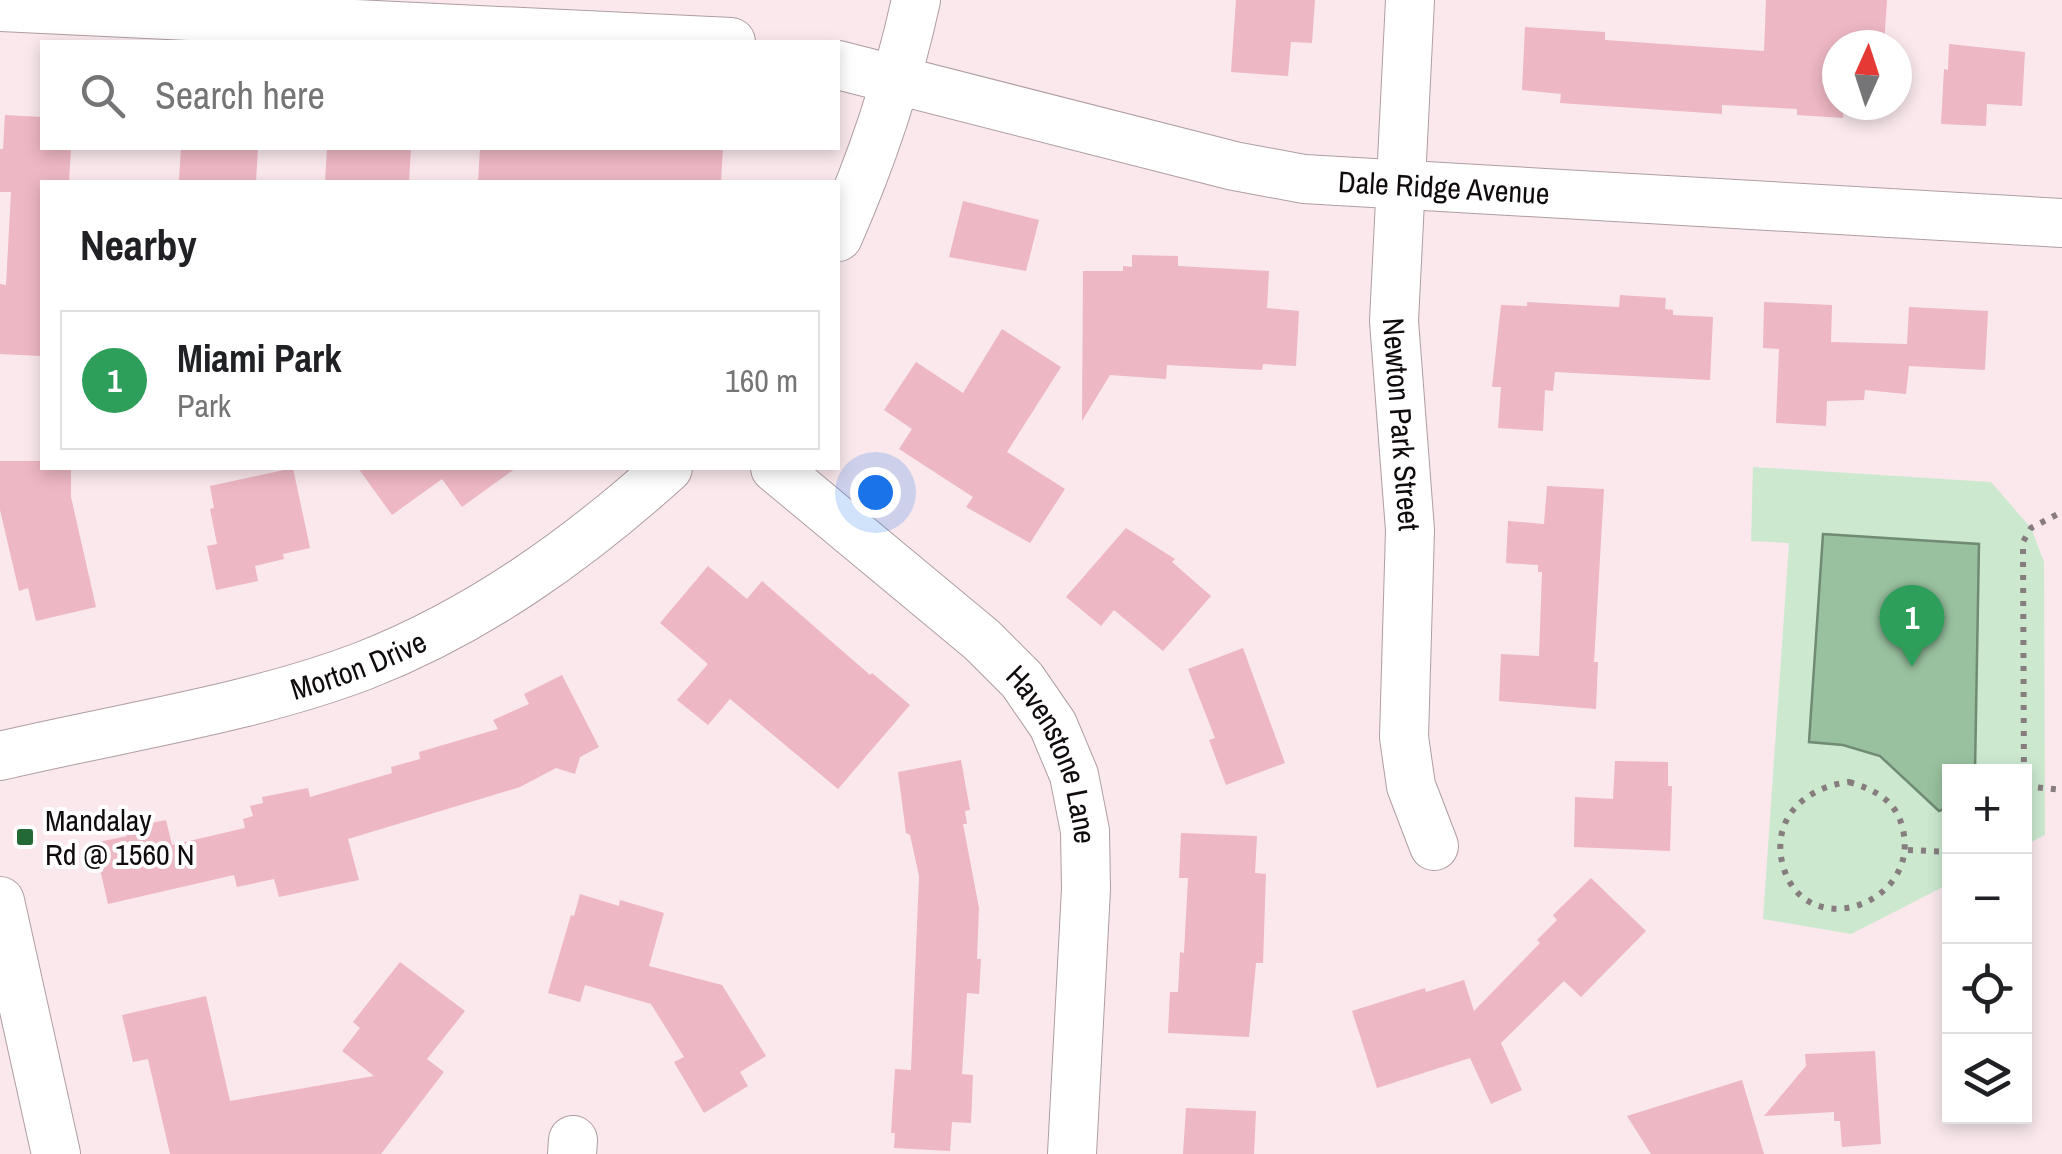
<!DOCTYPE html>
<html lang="en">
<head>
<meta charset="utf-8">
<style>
  :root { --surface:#fff; --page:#f6f6f6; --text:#202124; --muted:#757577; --line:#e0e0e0; --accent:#226935 }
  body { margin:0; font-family:"Archivo Narrow",sans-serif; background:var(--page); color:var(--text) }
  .controls { position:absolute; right:30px; bottom:30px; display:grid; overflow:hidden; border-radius:0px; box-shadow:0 5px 15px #0003 }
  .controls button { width:90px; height:90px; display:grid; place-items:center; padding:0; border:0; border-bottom:2px solid var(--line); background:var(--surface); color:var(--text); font:50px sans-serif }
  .compass { position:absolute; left:1822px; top:30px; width:90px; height:90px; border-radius:50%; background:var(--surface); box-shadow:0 5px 15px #0003; rotate:3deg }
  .you { position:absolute; left:875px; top:492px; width:35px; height:35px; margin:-25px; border:8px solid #fff; border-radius:50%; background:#1a73e8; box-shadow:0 0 0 15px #1a73e833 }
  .badge { display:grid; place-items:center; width:65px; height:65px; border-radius:50%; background:var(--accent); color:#fff; font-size:32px; font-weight:700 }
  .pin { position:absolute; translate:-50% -82px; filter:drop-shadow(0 2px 5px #0008) }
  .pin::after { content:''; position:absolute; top:52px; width:35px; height:30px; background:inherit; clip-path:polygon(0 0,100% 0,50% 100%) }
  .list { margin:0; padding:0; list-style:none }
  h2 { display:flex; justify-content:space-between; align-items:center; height:130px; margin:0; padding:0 40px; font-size:42px }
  h2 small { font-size:32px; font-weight:400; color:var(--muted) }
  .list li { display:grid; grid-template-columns:65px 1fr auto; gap:30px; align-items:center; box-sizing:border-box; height:140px; margin:0 20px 20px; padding:0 20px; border:2px solid var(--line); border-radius:0px }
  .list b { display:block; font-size:38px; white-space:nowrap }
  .list p { margin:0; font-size:32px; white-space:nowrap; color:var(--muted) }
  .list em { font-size:32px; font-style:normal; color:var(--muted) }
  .icon { flex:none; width:55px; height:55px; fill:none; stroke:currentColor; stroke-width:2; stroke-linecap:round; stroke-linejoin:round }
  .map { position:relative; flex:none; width:2062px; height:1154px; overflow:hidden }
  .search { position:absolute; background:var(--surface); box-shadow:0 5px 15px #0003; left:40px; top:40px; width:800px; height:110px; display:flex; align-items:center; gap:25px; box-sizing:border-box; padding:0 35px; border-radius:0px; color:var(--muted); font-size:38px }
  .panel { position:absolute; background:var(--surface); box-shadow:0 5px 15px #0003; left:40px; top:180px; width:800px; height:290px; border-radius:0px }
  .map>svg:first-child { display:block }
</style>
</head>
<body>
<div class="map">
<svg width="2062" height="1154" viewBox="0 0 2062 1154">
  <rect width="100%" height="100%" fill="#fae8ec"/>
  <polygon fill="#cce9d0" points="1753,467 1991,482 2031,528 2044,562 2045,835 2025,845 2024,772 1950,772 1949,884 1851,934 1763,919 1789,543 1751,541"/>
  <polygon fill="#99c19f" stroke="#708a73" stroke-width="2.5" points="1823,534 1979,544 1975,771 1950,772 1949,807 1939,811 1880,756 1843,745 1809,742"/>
  <g fill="#edb7c3">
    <polygon points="1236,0 1315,0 1312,43 1291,42 1288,76 1231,72"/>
    <polygon points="1766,0 1887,0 1884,45 1837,45 1837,105 1844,105 1843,118 1797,115 1797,109 1722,105 1722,114 1560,103 1561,94 1522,90 1525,27 1605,32 1605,40 1764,51"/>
    <polygon points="1949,44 2025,52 2022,106 1987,104 1986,126 1941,124 1944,69 1948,70"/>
    <polygon points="5,115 42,117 42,148 71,148 69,182 42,182 41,356 0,354 0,284 6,285 11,192 0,192 0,149 3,149"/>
    <polygon points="181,148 258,148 256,182 179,180"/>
    <polygon points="327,148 411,148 409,182 325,182"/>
    <polygon points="480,148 723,148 721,182 478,182"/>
    <polygon points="963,201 1039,220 1026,271 949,257"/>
    <polygon points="1132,255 1178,256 1178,266 1269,271 1267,308 1299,311 1296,366 1263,364 1262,370 1167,365 1166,379 1110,375 1082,421 1083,271 1123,271 1123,266 1132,267"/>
    <polygon points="1620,295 1666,298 1665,309 1673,310 1673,315 1713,317 1710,380 1555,372 1553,391 1545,390 1543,431 1498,428 1501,387 1492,387 1501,305 1527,306 1527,302 1619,307"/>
    <polygon points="1764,302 1832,305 1831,342 1907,344 1909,307 1988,311 1985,370 1909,366 1906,394 1865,390 1864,400 1827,401 1826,426 1776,423 1779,349 1763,348"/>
    <polygon points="1002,329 1061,367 1007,452 1065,489 1030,543 966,507 973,497 899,449 912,429 884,410 916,362 963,393"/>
    <polygon points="0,461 42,461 42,468 71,468 71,497 96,607 36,621 28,588 19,591 0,510"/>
    <polygon points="293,468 310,548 283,554 284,559 255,566 258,581 216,590 207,546 217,544 210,509 214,508 210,486"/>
    <polygon points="358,468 516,468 462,507 442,479 392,515"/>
    <polygon points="1547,486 1604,489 1594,662 1598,662 1596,709 1499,701 1501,654 1539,656 1542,572 1538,572 1538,565 1506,563 1508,521 1544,524"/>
    <polygon points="1126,528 1175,559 1172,562 1211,596 1163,651 1114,610 1101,626 1066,597"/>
    <polygon points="708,566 747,599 762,581 870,675 872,673 910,705 838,789 730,699 708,725 677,700 708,664 660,623"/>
    <polygon points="1243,648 1285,763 1226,785 1209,740 1215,738 1188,669"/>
    <polygon points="562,675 599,747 580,757 575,774 556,768 520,787 348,839 359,880 279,897 274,879 237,887 234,875 108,904 94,843 127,836 125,828 166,820 172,845 245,828 243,819 253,816 250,806 263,803 262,797 308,788 310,797 392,773 391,767 420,759 419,752 498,729 493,720 529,704 524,694"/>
    <polygon points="961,760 970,810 965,811 967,824 963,824 979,908 977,959 981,959 979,994 967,993 962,1074 973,1075 971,1123 952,1122 950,1151 894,1148 895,1133 891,1133 895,1069 911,1070 919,876 910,835 906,833 898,772"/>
    <polygon points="1615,761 1668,762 1668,786 1672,786 1670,851 1574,847 1575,797 1613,799"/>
    <polygon points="1181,833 1257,836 1255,873 1266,874 1263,963 1256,963 1249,1037 1168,1033 1170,992 1178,992 1180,952 1184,953 1188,878 1179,878"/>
    <polygon points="1591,878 1646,931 1581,997 1564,981 1501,1043 1522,1090 1491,1104 1470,1058 1377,1088 1352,1011 1425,988 1426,992 1464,980 1474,1011 1540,943 1537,940 1557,920 1553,915"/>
    <polygon points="580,894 619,906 620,900 664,913 649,966 722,985 766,1056 740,1072 748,1086 704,1113 674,1062 684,1057 651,1004 585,985 580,1002 548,993 571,915 574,916"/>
    <polygon points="400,962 465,1011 427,1059 444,1072 381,1154 170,1154 148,1059 133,1062 122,1015 206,996 230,1101 374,1076 342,1051 360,1028 353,1022"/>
    <polygon points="1875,1051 1881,1144 1842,1147 1840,1121 1834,1121 1834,1112 1764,1116 1806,1066 1805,1054"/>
    <polygon points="1742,1080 1764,1154 1651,1154 1627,1116"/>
    <polygon points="1186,1108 1256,1111 1254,1154 1183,1154"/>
  </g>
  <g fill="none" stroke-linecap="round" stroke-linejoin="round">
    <defs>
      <g id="minor">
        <path id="s1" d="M1410 0 1394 321 1410 530 1404 737 1411 786 1434 846"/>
        <polyline points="0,7 731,42"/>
        <path id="s2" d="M838 65 1234 166 1304 179 2062 223"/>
        <path d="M838 237C872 160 898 83 916 0"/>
        <path id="s3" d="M775 468 982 640 1022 680 1053 725 1074 775 1085 831 1086 889 1072 1154"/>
        <path id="s4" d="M0 756C118 728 250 709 363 666 478 621 577 550 668 468"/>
        <polyline points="0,901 56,1154"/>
        <polyline points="572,1154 573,1140"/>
      </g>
    </defs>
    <use href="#minor" stroke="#af9ea1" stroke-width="50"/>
    <g stroke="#877c7e" stroke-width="6" stroke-dasharray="5 8" stroke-linecap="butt">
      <path d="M1849 782C1876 790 1897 801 1903 830 1920 905 1805 944 1783 866 1770 818 1806 787 1849 782Z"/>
      <polyline points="2025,786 2062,790"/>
      <polyline points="2024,788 2023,542 2031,528 2058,514"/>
      <polyline points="1908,850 1950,852"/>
    </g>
    <use href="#minor" stroke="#fff" stroke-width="48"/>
  </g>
  <rect fill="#226935" stroke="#fff" stroke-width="4" x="15" y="827" width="20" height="20" rx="5"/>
  <g text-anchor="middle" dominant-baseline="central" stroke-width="8" stroke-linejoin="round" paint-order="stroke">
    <g font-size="30" fill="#100b0c" stroke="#fff">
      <text stroke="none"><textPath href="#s2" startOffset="620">Dale Ridge Avenue</textPath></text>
      <text stroke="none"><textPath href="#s1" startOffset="425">Newton Park Street</textPath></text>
      <text stroke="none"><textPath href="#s4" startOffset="370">Morton Drive</textPath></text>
      <text stroke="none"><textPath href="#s3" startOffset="408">Havenstone Lane</textPath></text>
    </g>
    <g font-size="30" fill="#100b0c" stroke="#fff" text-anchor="start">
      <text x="45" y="820">Mandalay<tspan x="45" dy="34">Rd @ 1560 N</tspan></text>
    </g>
  </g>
</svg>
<div class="controls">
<button>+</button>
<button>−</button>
<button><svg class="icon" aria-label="locate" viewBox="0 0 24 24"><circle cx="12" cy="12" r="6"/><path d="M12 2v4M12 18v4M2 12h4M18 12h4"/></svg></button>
<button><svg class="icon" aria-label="layers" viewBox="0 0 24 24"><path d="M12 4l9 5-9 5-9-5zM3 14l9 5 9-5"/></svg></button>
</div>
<svg class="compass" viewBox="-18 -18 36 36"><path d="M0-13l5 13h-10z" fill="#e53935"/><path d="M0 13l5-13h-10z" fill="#757577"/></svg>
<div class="you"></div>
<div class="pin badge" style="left:1912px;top:667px;background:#2e9e5b">1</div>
<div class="search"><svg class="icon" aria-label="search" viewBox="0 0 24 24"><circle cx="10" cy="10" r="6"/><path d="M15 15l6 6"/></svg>Search here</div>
<section class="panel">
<h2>Nearby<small></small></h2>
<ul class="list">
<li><span class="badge" style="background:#2e9e5b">1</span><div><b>Miami Park</b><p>Park</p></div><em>160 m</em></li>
</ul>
</section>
</div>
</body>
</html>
